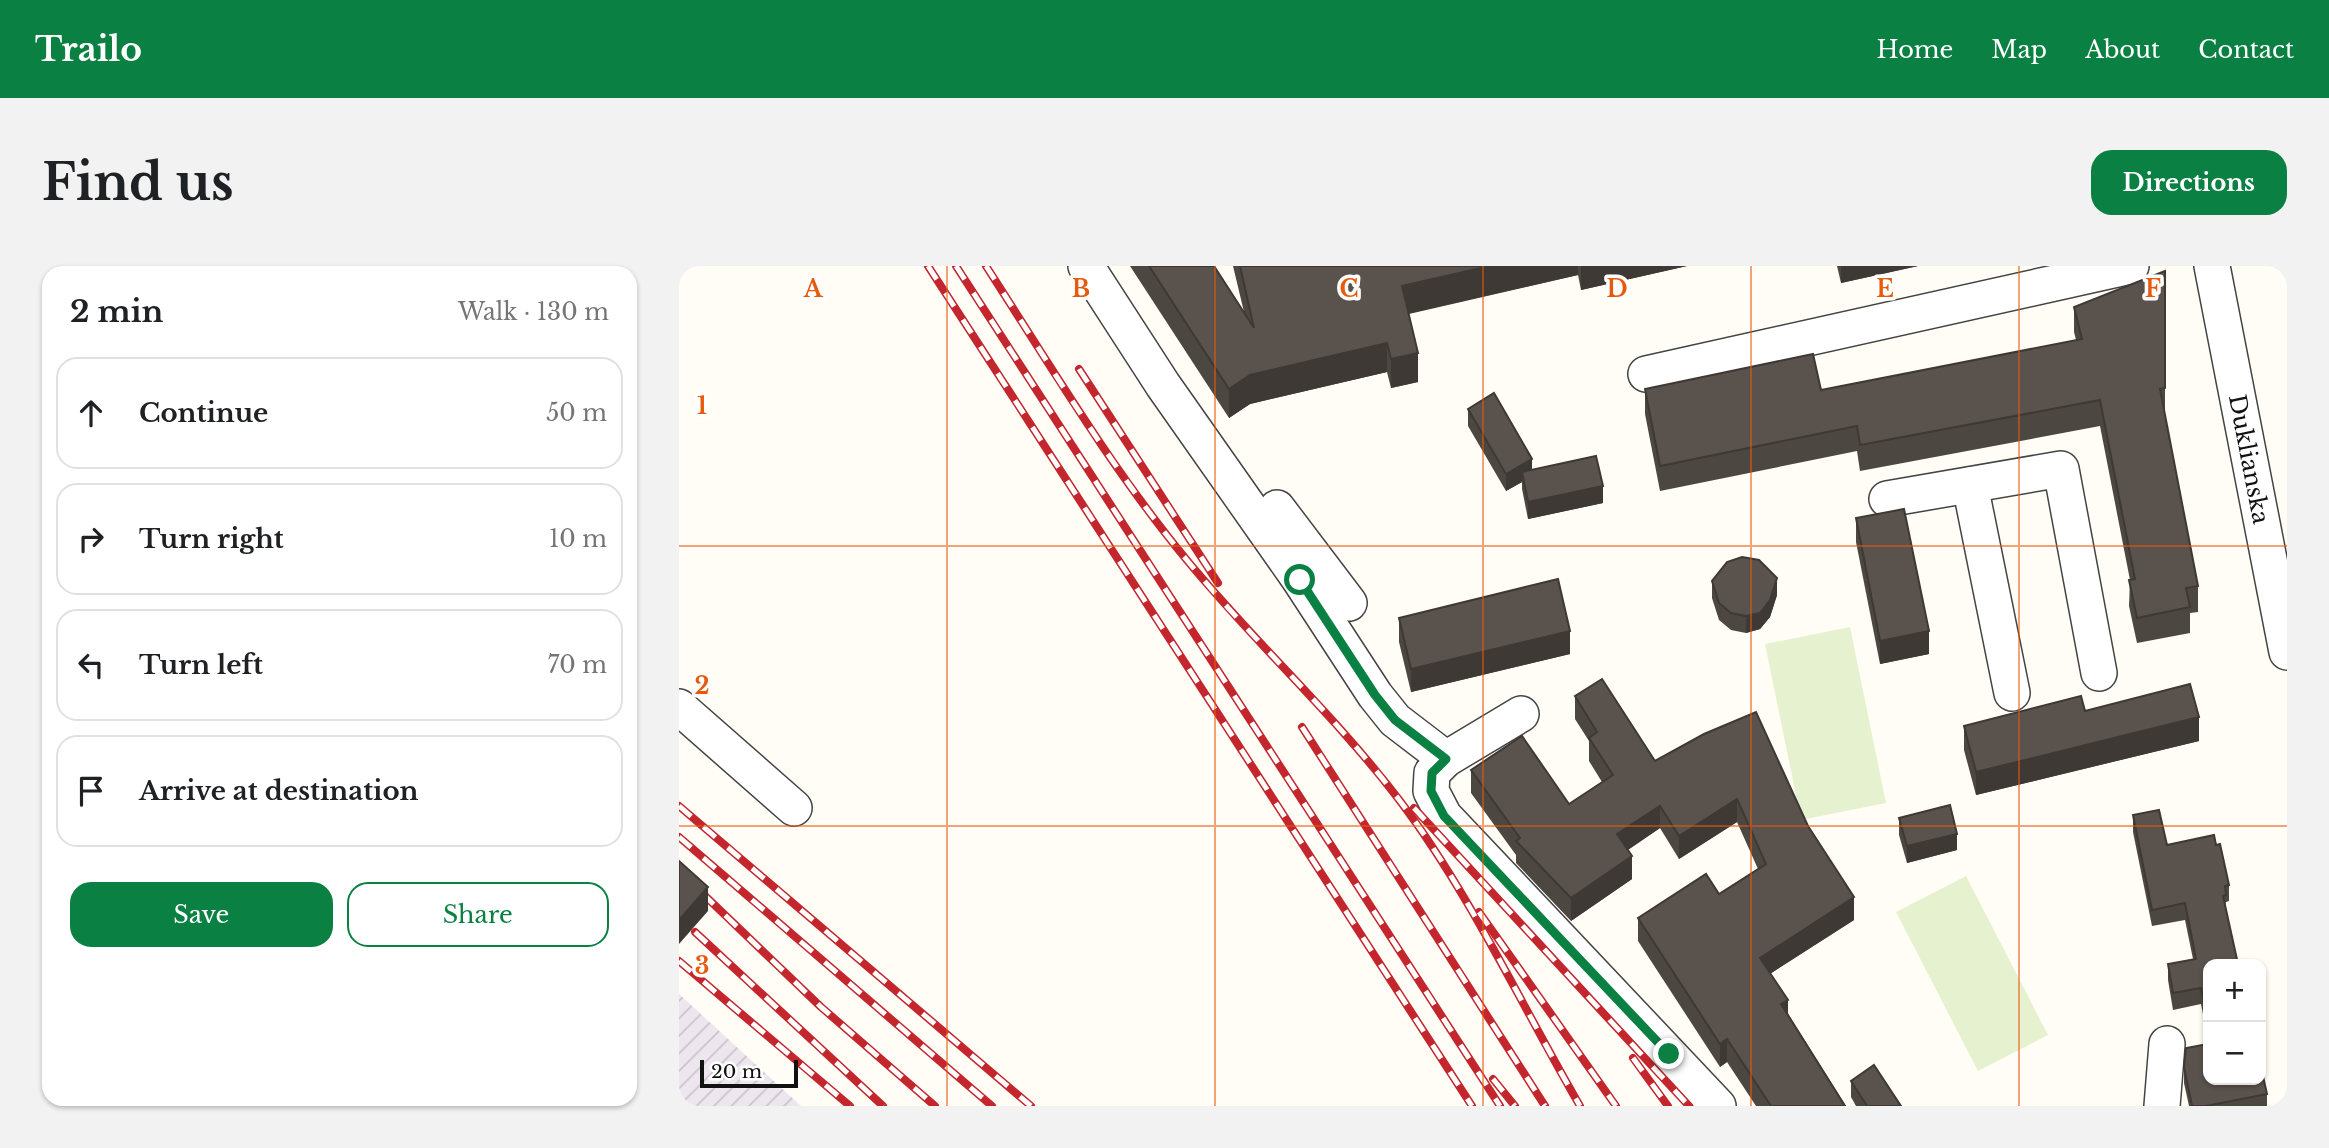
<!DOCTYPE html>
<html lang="en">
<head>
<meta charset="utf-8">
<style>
  :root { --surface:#fff; --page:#f2f2f2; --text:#202124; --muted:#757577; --line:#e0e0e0; --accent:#0b8043 }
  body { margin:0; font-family:"Libre Baskerville",serif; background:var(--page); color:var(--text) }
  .controls { position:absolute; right:21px; bottom:21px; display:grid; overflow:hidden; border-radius:14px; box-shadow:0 2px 5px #0004 }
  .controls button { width:63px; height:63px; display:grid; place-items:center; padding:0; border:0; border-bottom:2px solid var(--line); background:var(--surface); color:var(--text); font:35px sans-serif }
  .scale { position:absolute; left:21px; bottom:18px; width:98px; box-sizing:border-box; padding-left:7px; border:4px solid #111; border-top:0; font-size:19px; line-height:24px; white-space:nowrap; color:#111; -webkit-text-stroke:5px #fff; paint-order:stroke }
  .stop { position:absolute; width:21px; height:21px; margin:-16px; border:5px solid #0b8043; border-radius:50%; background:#fff }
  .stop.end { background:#0b8043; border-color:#fff; box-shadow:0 2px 7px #0008 }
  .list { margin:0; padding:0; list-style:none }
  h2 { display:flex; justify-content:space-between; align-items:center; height:91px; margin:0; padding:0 28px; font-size:30px }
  h2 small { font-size:23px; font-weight:400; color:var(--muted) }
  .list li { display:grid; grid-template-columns:46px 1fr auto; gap:21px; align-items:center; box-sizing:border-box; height:112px; margin:0 14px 14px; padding:0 14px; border:2px solid var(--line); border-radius:21px }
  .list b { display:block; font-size:26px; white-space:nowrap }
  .list em { font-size:23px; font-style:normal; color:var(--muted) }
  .actions { display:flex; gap:14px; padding:21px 28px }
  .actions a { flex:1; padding:16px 0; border:2px solid var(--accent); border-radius:21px; text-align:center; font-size:24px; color:var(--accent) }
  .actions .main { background:var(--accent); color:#fff }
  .icon { flex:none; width:38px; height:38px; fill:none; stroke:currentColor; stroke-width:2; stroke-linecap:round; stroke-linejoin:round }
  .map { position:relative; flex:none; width:1608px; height:840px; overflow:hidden; border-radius:21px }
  header { display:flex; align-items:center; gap:42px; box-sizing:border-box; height:98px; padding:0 35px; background:var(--accent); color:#fff }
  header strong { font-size:33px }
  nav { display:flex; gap:38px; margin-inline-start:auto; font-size:24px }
  .intro { display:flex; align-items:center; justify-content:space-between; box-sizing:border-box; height:168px; padding:0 42px }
  h1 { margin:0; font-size:49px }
  .button { padding:18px 32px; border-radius:21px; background:var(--accent); color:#fff; font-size:24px; font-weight:700 }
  main { display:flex; gap:42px; padding:0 42px }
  aside { flex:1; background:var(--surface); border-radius:21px; box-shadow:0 2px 5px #0004 }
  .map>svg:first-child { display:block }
</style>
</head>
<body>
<header>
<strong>Trailo</strong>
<nav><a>Home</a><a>Map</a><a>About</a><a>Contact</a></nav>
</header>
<div class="intro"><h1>Find us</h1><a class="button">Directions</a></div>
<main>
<aside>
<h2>2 min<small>Walk · 130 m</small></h2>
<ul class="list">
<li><svg class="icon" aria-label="ahead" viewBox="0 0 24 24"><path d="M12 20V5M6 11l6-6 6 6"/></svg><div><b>Continue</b></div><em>50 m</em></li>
<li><svg class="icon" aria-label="right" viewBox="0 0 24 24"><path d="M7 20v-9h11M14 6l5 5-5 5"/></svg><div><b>Turn right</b></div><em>10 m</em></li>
<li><svg class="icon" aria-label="left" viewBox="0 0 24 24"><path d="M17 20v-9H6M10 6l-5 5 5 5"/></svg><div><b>Turn left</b></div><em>70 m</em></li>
<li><svg class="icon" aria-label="arrive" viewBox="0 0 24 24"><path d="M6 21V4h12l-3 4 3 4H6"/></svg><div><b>Arrive at destination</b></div></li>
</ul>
<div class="actions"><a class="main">Save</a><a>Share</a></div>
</aside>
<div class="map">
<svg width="1608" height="840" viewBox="0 0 1608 840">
  <defs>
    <pattern id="industrial-furrows" width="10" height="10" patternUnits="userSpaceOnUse" patternTransform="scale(1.75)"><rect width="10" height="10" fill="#eee6ef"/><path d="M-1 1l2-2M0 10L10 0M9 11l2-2" fill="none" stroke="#cbc4cc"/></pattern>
  </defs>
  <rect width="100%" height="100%" fill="#fffdf5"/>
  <polygon fill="url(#industrial-furrows)" points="0,728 122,840 0,840"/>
  <g fill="#e6f2cf">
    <polygon points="1171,361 1207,537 1122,554 1086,378"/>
    <polygon points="1287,610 1369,769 1299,805 1217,646"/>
  </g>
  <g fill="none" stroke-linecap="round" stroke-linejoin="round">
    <defs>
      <g id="minor">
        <polyline points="407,0 484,119 621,314 696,429 716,454 767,493"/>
        <polyline points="1533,0 1608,386"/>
        <polyline points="967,108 1452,0"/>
        <polyline points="1291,219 1333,427"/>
        <polyline points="1208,233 1382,203 1420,407"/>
        <polyline points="598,242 670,337"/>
        <polyline points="0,441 115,542"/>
        <polyline points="842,448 767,493 753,507 752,525 765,550 1039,840"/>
        <polyline points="1483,840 1488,778"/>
      </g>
    </defs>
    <use href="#minor" stroke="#444" stroke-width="38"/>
    <use href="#minor" stroke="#fff" stroke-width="35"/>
    <defs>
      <g id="rail">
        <polyline points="249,0 793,840"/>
        <polyline points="277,0 821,840"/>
        <path d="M307 0C371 99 432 202 507 293 575 376 655 448 721 535 790 626 843 740 901 840"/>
        <polyline points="400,103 539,317"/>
        <polyline points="623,461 866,840"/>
        <polyline points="0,540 352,840"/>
        <polyline points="735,542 1010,840"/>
        <polyline points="0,571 313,840"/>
        <polyline points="0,605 142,741 256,840"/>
        <polyline points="800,646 937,840"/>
        <polyline points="16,666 204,840"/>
        <polyline points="0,695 171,840"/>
        <polyline points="954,792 989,840"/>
        <polyline points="814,813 836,840"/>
      </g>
    </defs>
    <use href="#rail" stroke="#c4262e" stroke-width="8"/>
    <use href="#rail" stroke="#fff" stroke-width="5" stroke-dasharray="16" stroke-linecap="butt"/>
  </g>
  <g fill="#4d4742">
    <polygon points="451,0 535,0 565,46 554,0 1008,0 902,24 899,9 730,48 739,116 712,122 708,106 571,138 550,152"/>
    <polygon points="1158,0 1239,0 1162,17"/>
    <polygon points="1486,5 1486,148 1519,320 1519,346 1511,347 1511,367 1458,377 1450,340 1451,314 1421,160 1181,205 1178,185 981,225 966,148 966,123 1142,124 1397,74 1395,66 1395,41"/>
    <polygon points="789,143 853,204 924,237 849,253 843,223 843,216 827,225 789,160"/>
    <polygon points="1177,252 1250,388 1201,398 1177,276"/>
    <polygon points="1033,315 1098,329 1091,351 1081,363 1067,367 1052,364 1040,354 1033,332"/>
    <polygon points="720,352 891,388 732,426 720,376"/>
    <polygon points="896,430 976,495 1129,560 1175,654 1091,708 1109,748 1167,840 1077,840 1048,796 1041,801 959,675 959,652 1040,628 1079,603 1058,556 1000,593 981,562 949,584 953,613 892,655 837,597 837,589 792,527 792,504 890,538 923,516 910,495 910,475 896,453"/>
    <polygon points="1406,445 1520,475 1297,529 1285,484 1285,460"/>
    <polygon points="1454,549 1488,579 1537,579 1550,619 1550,635 1547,636 1529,698 1529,774 1522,738 1494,744 1489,714 1489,698 1514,693 1506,654 1473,660 1454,566"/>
    <polygon points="1220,552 1278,584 1228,597 1220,569"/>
    <polygon points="1505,801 1588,828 1588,840 1510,840 1505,817"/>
    <polygon points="1172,815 1222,840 1177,840 1172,831"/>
  </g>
  <g fill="#3f3936">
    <polygon points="810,0 899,0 899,9 723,49 723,20"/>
    <polygon points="902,0 1008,0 902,24"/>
    <polygon points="1162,0 1239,0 1162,17"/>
    <polygon points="708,77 708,106 571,138 550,152 550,123 571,109"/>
    <polygon points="739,87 739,116 712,122 712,93"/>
    <polygon points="853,193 853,210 843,206 843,216 827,225 827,208"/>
    <polygon points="924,220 924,237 849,253 849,236"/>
    <polygon points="1098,312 1098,329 1091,351 1081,363 1067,367 1067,350"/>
    <polygon points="891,365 891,388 732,426 732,403"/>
    <polygon points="1250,365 1250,388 1201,398 1201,375"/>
    <polygon points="1520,451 1520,475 1297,529 1297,506"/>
    <polygon points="1058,533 1058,556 1000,593 1000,570"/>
    <polygon points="981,540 981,562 938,591 938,568"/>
    <polygon points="1278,568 1278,584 1228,597 1228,580"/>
    <polygon points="953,590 953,613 892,655 892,632"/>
    <polygon points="29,621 29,645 0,678 0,654"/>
    <polygon points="1175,631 1175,654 1081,714 1081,692"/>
    <polygon points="1109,734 1109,757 1102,738"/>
    <polygon points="1048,773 1048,796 1041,801 1041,778"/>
  </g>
  <g fill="#5a524d" stroke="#3f3936" stroke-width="2">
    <polygon points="470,0 535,0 575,62 561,0 810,0 723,20 739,87 712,93 708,77 571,109 550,123"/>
    <polygon points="1486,5 1486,122 1481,123 1519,320 1507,322 1511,341 1458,352 1450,314 1456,313 1421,134 1181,179 1178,160 981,200 966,123 1134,88 1142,124 1403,73 1395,41"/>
    <polygon points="815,127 853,193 827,208 789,143"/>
    <polygon points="917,190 924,220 849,236 843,206"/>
    <polygon points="1225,243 1250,365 1201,375 1177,252"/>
    <polygon points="1063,291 1080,294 1098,312 1091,334 1081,347 1067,350 1052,347 1040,337 1033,315 1048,296"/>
    <polygon points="879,313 891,365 732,403 720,352"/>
    <polygon points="923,413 976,495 1025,468 1077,446 1129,560 1175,631 1081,692 1109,734 1102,738 1166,840 1092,840 1048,773 1041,778 959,652 1027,608 1040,628 1087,598 1058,533 1000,570 981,540 938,568 953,590 892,632 837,575 841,572 792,504 843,470 890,538 934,509 910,472 918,466 896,430"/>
    <polygon points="1511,418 1520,451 1297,506 1285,460 1402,430 1406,445"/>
    <polygon points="1271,539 1278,568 1228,580 1220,552"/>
    <polygon points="1480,544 1488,579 1535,569 1537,579 1541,578 1550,619 1546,620 1547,629 1544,630 1559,698 1529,698 1529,758 1522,722 1494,727 1489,698 1517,693 1506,637 1473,644 1454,549"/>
    <polygon points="0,595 29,621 0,654"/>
    <polygon points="1529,778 1529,814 1582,814 1582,801 1588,828 1527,840 1513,840 1505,801 1507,782"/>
    <polygon points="1195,799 1222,840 1188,840 1172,815"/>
    <polygon points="0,830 9,840 0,840"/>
  </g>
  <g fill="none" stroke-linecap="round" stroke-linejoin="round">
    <polyline stroke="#0b8043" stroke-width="9" points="621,314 696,429 716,454 767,493 753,507 752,525 765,550 990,788"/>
  </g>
  <path fill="none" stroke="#e8590c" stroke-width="2" stroke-opacity="0.55" d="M268 0V840M536 0V840M804 0V840M1072 0V840M1340 0V840M0 280H1608M0 560H1608"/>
  <g text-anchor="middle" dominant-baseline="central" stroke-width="7" stroke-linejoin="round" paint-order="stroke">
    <g font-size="23" fill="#111" stroke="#fff">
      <text transform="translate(1570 193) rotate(79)">Duklianska</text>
    </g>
  </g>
  <g font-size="23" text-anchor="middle" font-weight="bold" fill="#e8590c" stroke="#fff" stroke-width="7" stroke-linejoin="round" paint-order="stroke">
    <text x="134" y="31">A</text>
    <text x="402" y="31">B</text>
    <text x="670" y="31">C</text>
    <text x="938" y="31">D</text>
    <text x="1206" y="31">E</text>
    <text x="1474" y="31">F</text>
    <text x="23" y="148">1</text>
    <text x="23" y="428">2</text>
    <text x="23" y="708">3</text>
  </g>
</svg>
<div class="controls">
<button>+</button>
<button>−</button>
</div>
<div class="scale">20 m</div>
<div class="stop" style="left:621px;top:314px"></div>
<div class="stop end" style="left:990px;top:788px"></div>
</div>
</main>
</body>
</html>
